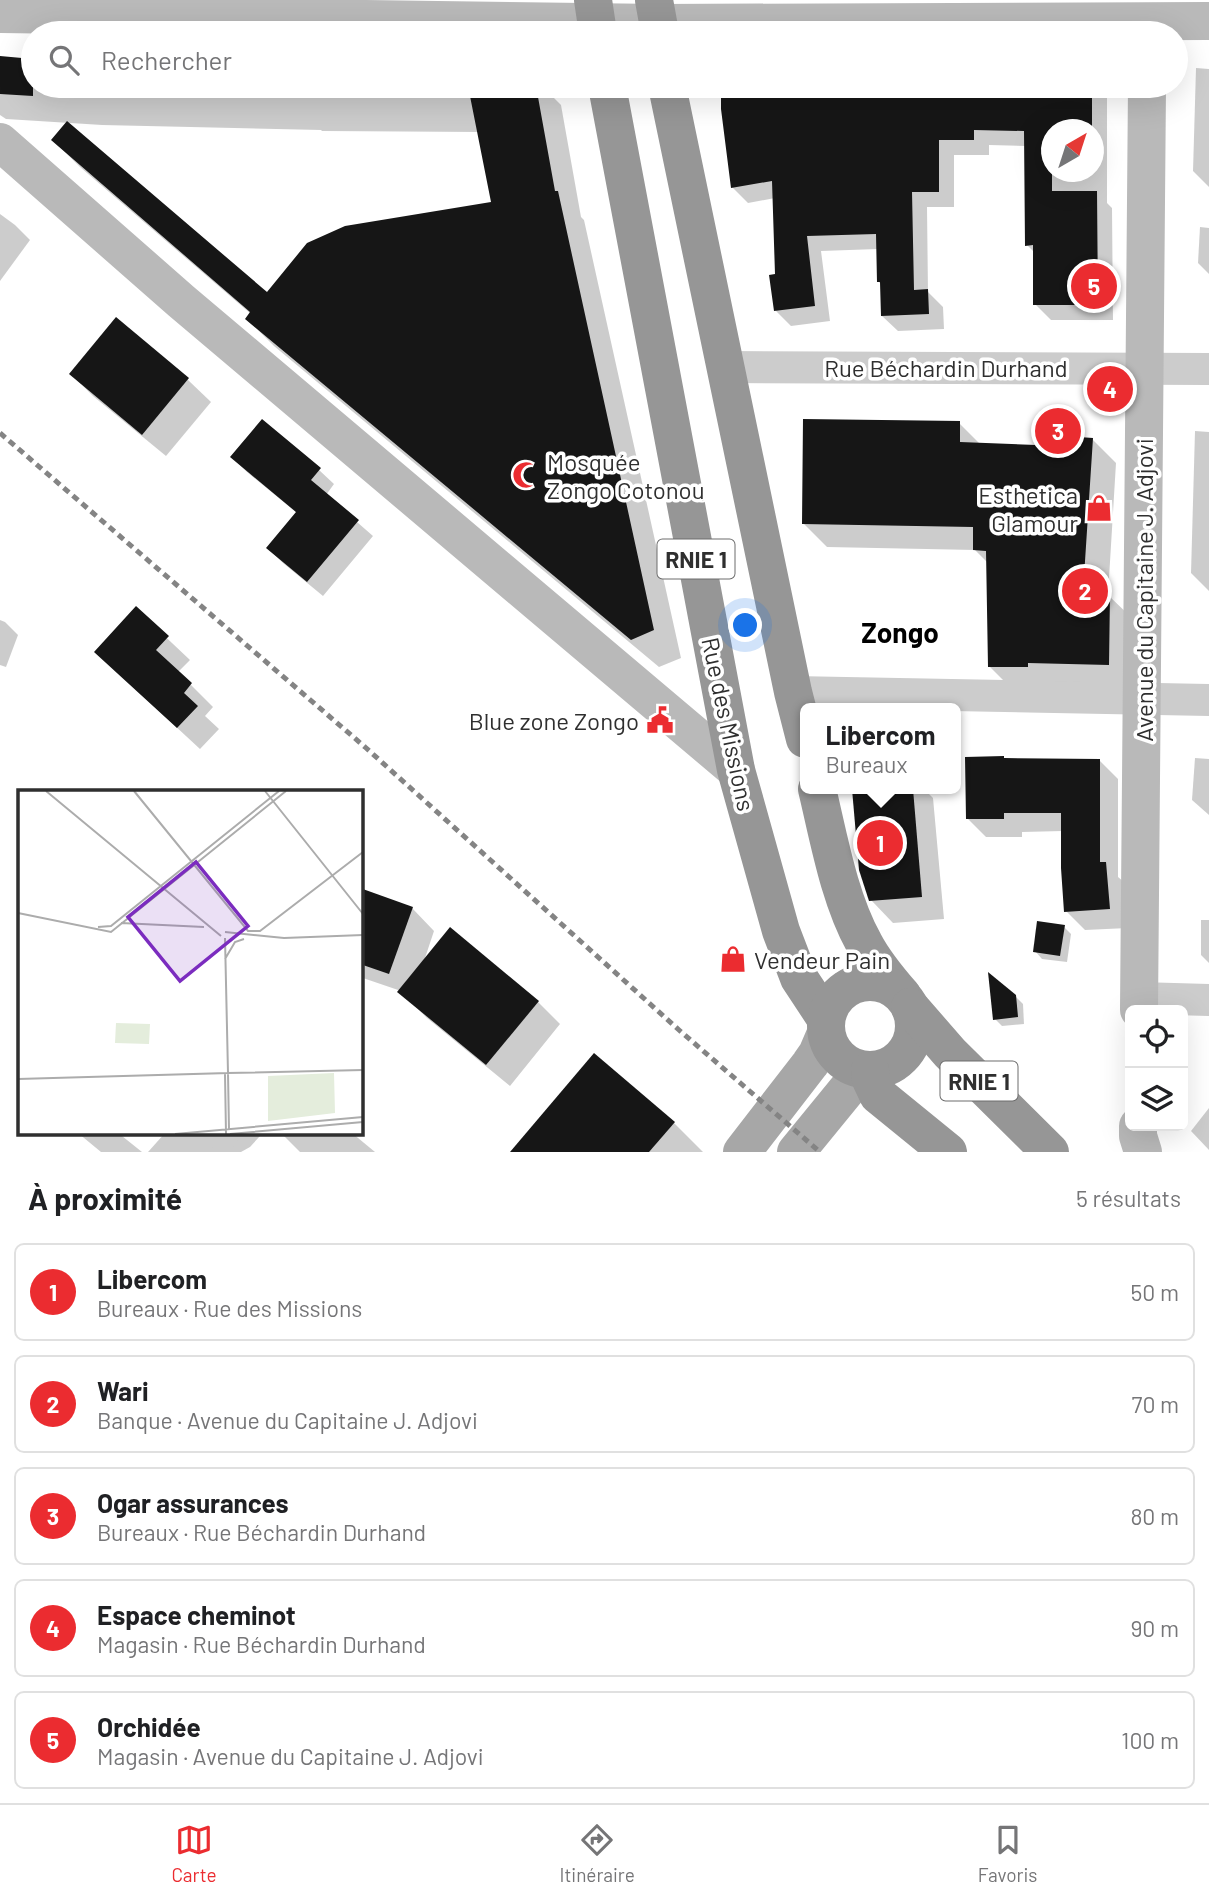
<!DOCTYPE html>
<html lang="fr">
<head>
<meta charset="utf-8">
<style>
  :root { --surface:#fff; --page:#f2f2f2; --text:#202124; --muted:#757577; --line:#e0e0e0; --accent:#eb2c30 }
  body { margin:0; font-family:Barlow,sans-serif; background:var(--page); color:var(--text) }
  .controls { position:absolute; right:21px; bottom:21px; display:grid; overflow:hidden; border-radius:10px; box-shadow:0 7px 28px #0002 }
  .controls button { width:63px; height:63px; display:grid; place-items:center; padding:0; border:0; border-bottom:2px solid var(--line); background:var(--surface); color:var(--text); font:35px sans-serif }
  .compass { position:absolute; left:1041px; top:119px; width:63px; height:63px; border-radius:50%; background:var(--surface); box-shadow:0 7px 28px #0002; rotate:39deg }
  .you { position:absolute; left:746px; top:626px; width:24px; height:24px; margin:-18px; border:5px solid #fff; border-radius:50%; background:#1a73e8; box-shadow:0 0 0 10px #1a73e833 }
  .badge { display:grid; place-items:center; width:46px; height:46px; border-radius:50%; background:var(--accent); color:#fff; font-size:23px; font-weight:700 }
  .pin { position:absolute; translate:-50% -50%; border:4px solid #fff; box-shadow:0 2px 7px #0006 }
  .popup { position:absolute; left:800px; top:703px; width:161px; height:91px; box-sizing:border-box; display:grid; place-content:center; border-radius:10px; background:var(--surface); filter:drop-shadow(0 2px 5px #0005); font-size:23px; white-space:nowrap; color:var(--muted) }
  .popup b { font-size:26px; color:var(--text) }
  .popup::after { content:''; position:absolute; left:50%; top:100%; margin-left:-14px; border:14px solid transparent; border-top-color:var(--surface) }
  .list { margin:0; padding:0; list-style:none }
  h2 { display:flex; justify-content:space-between; align-items:center; height:91px; margin:0; padding:0 28px; font-size:30px }
  h2 small { font-size:23px; font-weight:400; color:var(--muted) }
  .list li { display:grid; grid-template-columns:46px 1fr auto; gap:21px; align-items:center; box-sizing:border-box; height:98px; margin:0 14px 14px; padding:0 14px; border:2px solid var(--line); border-radius:10px }
  .list b { display:block; font-size:26px; white-space:nowrap }
  .list p { margin:0; font-size:23px; white-space:nowrap; color:var(--muted) }
  .list em { font-size:23px; font-style:normal; color:var(--muted) }
  .icon { flex:none; width:38px; height:38px; fill:none; stroke:currentColor; stroke-width:2; stroke-linecap:round; stroke-linejoin:round }
  .map { position:relative; flex:none; width:1209px; height:1152px; overflow:hidden }
  .search { position:absolute; background:var(--surface); box-shadow:0 7px 28px #0002; left:21px; right:21px; top:21px; height:77px; display:flex; align-items:center; gap:18px; box-sizing:border-box; padding:0 24px; border-radius:38px; color:var(--muted); font-size:26px }
  .sheet { height:651px; background:var(--surface) }
  nav { display:flex; justify-content:space-around; align-items:center; box-sizing:border-box; height:98px; border-top:2px solid var(--line); background:var(--surface); font-size:19px; color:var(--muted) }
  nav a { display:grid; justify-items:center; gap:4px }
  nav .on { color:var(--accent) }
  .map>svg:first-child { display:block }
</style>
</head>
<body>
<div class="map">
<svg width="1209" height="1152" viewBox="0 0 1209 1152">
  <rect width="100%" height="100%" fill="#fff"/>
  <g fill="#0003" fill-rule="evenodd">
    <polygon points="0,58 33,60 33,86 542,86 561,105 581,217 584,220 681,658 659,667 274,346 247,319 251,314 80,167 53,140 267,295 493,203 479,132 322,131 321,130 102,125 6,119 0,115"/>
    <polygon points="1196,68 1209,69 1209,187 1193,171"/>
    <path d="M723 86H1107V203L1112 208 1113 320H1051L1035 304V253L1027 245 1026 146 989 145V155H954V207H927L928 292 943 307 944 329 898 331 882 316 881 284 878 281V249L821 251 830 321 791 326 776 311 777 276 775 198 748 203 732 187 723 109ZM1052 130H1094V172H1052Z"/>
    <polygon points="0,214 15,225 30,240 0,281"/>
    <polygon points="1200,227 1209,228 1209,274 1198,263"/>
    <polygon points="116,319 188,380 211,402 166,456 93,396 71,374"/>
    <polygon points="959,423 981,445 1037,447 1092,439 1116,463 1108,595 1133,619 1132,689 1013,690 989,666 988,563 975,550 827,547 803,523"/>
    <polygon points="1195,431 1209,432 1209,591 1191,573"/>
    <polygon points="232,457 319,470 334,484 326,495 373,536 323,596 283,563 268,548 297,513 247,472"/>
    <polygon points="136,609 190,660 178,672 213,707 205,716 219,729 200,749 119,674"/>
    <polygon points="0,620 5,622 18,635 6,667 0,665"/>
    <polygon points="1195,758 1209,759 1209,815 1192,800"/>
    <polygon points="1099,760 1118,779 1118,877 1124,882 1128,928 1085,930 1066,911 1063,831 1022,832 1022,837 986,837 967,818"/>
    <polygon points="854,789 924,789 933,798 944,919 893,923 871,900 861,870"/>
    <polygon points="360,890 412,908 434,931 424,961 450,930 538,1002 560,1024 510,1086 427,1018 404,995 404,992 360,977"/>
    <polygon points="1201,920 1209,920 1209,963 1201,955"/>
    <polygon points="1064,927 1071,934 1067,962 1042,959 1035,951"/>
    <polygon points="1015,996 1023,1004 1024,1024 1002,1026 995,1019"/>
    <polygon points="1209,1108 1209,1150 1191,1131"/>
    <polygon points="674,1123 703,1152 512,1152"/>
    <polygon points="78,1133 124,1133 122,1136 142,1152 101,1152"/>
    <polygon points="165,1133 256,1133 260,1136 250,1147 241,1152 148,1152"/>
    <polygon points="281,1133 352,1133 375,1152 300,1152"/>
  </g>
  <g fill="#161616">
    <polygon points="0,56 33,59 33,96 0,94"/>
    <polygon points="468,86 536,86 555,191 558,191 654,630 631,640 245,319 250,312 51,140 67,121 267,292 307,243 345,226 491,202"/>
    <polygon points="721,86 1092,86 1092,130 1052,130 1052,191 1097,191 1098,305 1033,305 1033,245 1025,246 1024,131 974,130 974,140 939,140 939,192 912,192 914,290 928,289 929,314 881,316 880,282 877,282 876,234 807,236 815,306 774,311 769,275 775,274 772,181 731,188 721,109"/>
    <polygon points="116,317 189,378 142,435 69,374"/>
    <polygon points="262,419 321,468 311,480 359,520 307,582 266,548 296,512 230,457"/>
    <polygon points="803,419 960,421 960,442 1036,445 1036,434 1093,438 1083,592 1110,593 1109,665 1028,663 1028,667 988,667 986,551 973,550 973,527 802,524"/>
    <polygon points="136,606 169,636 156,650 192,683 184,693 198,706 177,728 94,652"/>
    <polygon points="1004,756 1004,758 1100,759 1100,862 1106,862 1110,909 1064,912 1061,868 1061,813 1004,813 1004,819 966,819 965,757"/>
    <polygon points="852,789 913,789 922,897 869,901 859,870"/>
    <polygon points="360,888 413,907 389,974 360,964"/>
    <polygon points="1037,921 1065,925 1060,956 1033,952"/>
    <polygon points="450,927 539,1001 486,1065 397,992"/>
    <polygon points="988,972 1016,995 1018,1017 993,1020"/>
    <polygon points="594,1053 675,1122 649,1152 510,1152"/>
  </g>
  <g fill="none" stroke-linecap="round" stroke-linejoin="round">
    <polyline stroke="#ccc" stroke-width="16" points="219,1152 230,1138"/>
    <g stroke="#ccc" stroke-width="32">
      <polyline points="725,367 1209,369"/>
      <polyline points="793,692 1209,700"/>
      <polyline points="1139,998 1209,1000"/>
    </g>
    <g stroke="#b9b9b9" stroke-width="38">
      <polyline points="0,14 659,23 1209,21"/>
      <polyline points="0,142 181,301 736,770"/>
      <polyline points="1139,1010 1147,86"/>
      <polyline points="1138,1126 1138,1136 1143,1152"/>
    </g>
    <g stroke="#a7a7a7" stroke-width="38">
      <polyline points="742,1152 810,1064 817,1054 826,1033"/>
      <polyline points="796,1152 863,1070"/>
    </g>
    <g stroke="#969696" stroke-width="38">
      <polyline points="593,0 598,33"/>
      <polyline points="654,0 660,33"/>
      <polyline points="607,86 736,770 781,931 799,978 826,1019"/>
      <polyline points="667,86 793,692 805,739"/>
      <path d="M817 789C829 839 839 898 864 943 874 962 888 979 902 995"/>
      <circle cx="870" cy="1026" r="44"/>
      <polyline points="910,1007 950,1053 1050,1152"/>
      <polyline points="870,1070 871,1080 878,1095 948,1152"/>
    </g>
    <polyline stroke="#848484" stroke-width="5" stroke-dasharray="7 5" stroke-linecap="butt" points="0,433 365,747 679,1030 820,1152"/>
  </g>
  <defs>
    <symbol id="mosque-bare" viewBox="-9 -9 18 18"><path d="M3.5-4.9A6 6 0 1 0 3.5 4.9A5 5 0 1 1 3.5-4.9Z" fill="#eb2c30" stroke="#fff" stroke-width="2.5" paint-order="stroke"/></symbol>
    <symbol id="shop-bare" viewBox="-9 -9 18 18"><path d="M-5-2.5h2.3a2.7 3.5 0 0 1 5.4 0H5L5.5 6h-11ZM-1.5-2.5h3a1.5 2.3 0 0 0-3 0Z" fill="#eb2c30" stroke="#fff" stroke-width="2.5" paint-order="stroke"/></symbol>
    <symbol id="civic-bare" viewBox="-9 -9 18 18"><path d="M-.6-6.5H3V-4.5H.6V-3L4-1V1h2V6H-6V1h2V-1L-.6-3ZM-1.2 2.5V6h2.4V2.5Z" fill="#eb2c30" stroke="#fff" stroke-width="2.5" paint-order="stroke"/></symbol>
  </defs>
  <g fill-rule="evenodd">
    <use href="#mosque-bare" x="507" y="456" width="38" height="38"/>
    <use href="#shop-bare" x="1080" y="489" width="38" height="38"/>
    <use href="#civic-bare" x="641" y="701" width="38" height="38"/>
    <use href="#shop-bare" x="714" y="940" width="38" height="38"/>
  </g>
  <g text-anchor="middle" dominant-baseline="central" stroke-width="7" stroke-linejoin="round" paint-order="stroke">
    <g fill="#fff" stroke="#6d6d6d" stroke-width="2">
      <rect x="657.5" y="539.5" width="77" height="39" rx="5"/>
      <rect x="940.5" y="1061.5" width="77" height="39" rx="5"/>
    </g>
    <g font-size="23" font-weight="bold" fill="#2f2f2f">
      <text x="696" y="559">RNIE 1</text>
      <text x="979" y="1081">RNIE 1</text>
    </g>
    <g font-size="24" fill="#2f2f2f" stroke="#fff">
      <text x="946" y="367">Rue Béchardin Durhand</text>
      <text transform="translate(1143 590) rotate(-90)">Avenue du Capitaine J. Adjovi</text>
      <text transform="translate(729 724) rotate(78)">Rue des Missions</text>
    </g>
    <g font-size="24" fill="#2f2f2f" stroke="#fff" text-anchor="start">
      <text x="547" y="461">Mosquée<tspan x="547" dy="28">Zongo Cotonou</tspan></text>
      <text x="1078" y="494" text-anchor="end">Esthetica<tspan x="1078" dy="28">Glamour</tspan></text>
      <text x="639" y="720" text-anchor="end">Blue zone Zongo</text>
      <text x="754" y="959">Vendeur Pain</text>
    </g>
    <g font-size="28" font-weight="bold" fill="#000" stroke="#fff">
      <text x="900" y="632">Zongo</text>
    </g>
  </g>
  <g transform="translate(18 790)">
    <rect width="345" height="345" fill="#fff"/>
    <path d="M98 233 132 234 131 254 97 253ZM316 283 317 323 250 331V286Z" fill="#e4eddc"/>
    <path fill="none" stroke="#acacac" stroke-width="2" d="M28 1 203 146M116 1 230 141H242L345 62M247 1 345 124M0 123 93 142 268 1M103 133 186 137M80 137 93 136 261 1M207 142 266 148 345 145M207 169 217 152 226 149M207 284 208 344M0 289 210 283 207 148M211 340 210 283 345 280M157 344 345 327M212 344 345 332"/>
    <path fill="#7b2cbf" fill-opacity="0.15" stroke="#7b2cbf" stroke-width="3.5" d="M178 72 230 136 162 191 110 127Z"/>
    <rect width="345" height="345" fill="none" stroke="#2f2f2f" stroke-width="3.5"/>
  </g>
</svg>
<div class="controls">
<button><svg class="icon" aria-label="locate" viewBox="0 0 24 24"><circle cx="12" cy="12" r="6"/><path d="M12 2v4M12 18v4M2 12h4M18 12h4"/></svg></button>
<button><svg class="icon" aria-label="layers" viewBox="0 0 24 24"><path d="M12 4l9 5-9 5-9-5zM3 14l9 5 9-5"/></svg></button>
</div>
<svg class="compass" viewBox="-18 -18 36 36"><path d="M0-13l5 13h-10z" fill="#e53935"/><path d="M0 13l5-13h-10z" fill="#757577"/></svg>
<div class="you"></div>
<div class="pin badge" style="left:880px;top:843px">1</div>
<div class="popup"><b>Libercom</b>Bureaux</div>
<div class="pin badge" style="left:1085px;top:591px">2</div>
<div class="pin badge" style="left:1058px;top:431px">3</div>
<div class="pin badge" style="left:1110px;top:389px">4</div>
<div class="pin badge" style="left:1094px;top:286px">5</div>
<div class="search"><svg class="icon" aria-label="search" viewBox="0 0 24 24"><circle cx="10" cy="10" r="6"/><path d="M15 15l6 6"/></svg>Rechercher</div>
</div>
<section class="sheet">
<h2>À proximité<small>5 résultats</small></h2>
<ul class="list">
<li><span class="badge">1</span><div><b>Libercom</b><p>Bureaux · Rue des Missions</p></div><em>50 m</em></li>
<li><span class="badge">2</span><div><b>Wari</b><p>Banque · Avenue du Capitaine J. Adjovi</p></div><em>70 m</em></li>
<li><span class="badge">3</span><div><b>Ogar assurances</b><p>Bureaux · Rue Béchardin Durhand</p></div><em>80 m</em></li>
<li><span class="badge">4</span><div><b>Espace cheminot</b><p>Magasin · Rue Béchardin Durhand</p></div><em>90 m</em></li>
<li><span class="badge">5</span><div><b>Orchidée</b><p>Magasin · Avenue du Capitaine J. Adjovi</p></div><em>100 m</em></li>
</ul>
</section>
<nav>
<a class="on"><svg class="icon" aria-label="map" viewBox="0 0 24 24"><path d="M3 6l6-2 6 2 6-2v14l-6 2-6-2-6 2zM9 4v14M15 6v14"/></svg>Carte</a>
<a><svg class="icon" aria-label="directions" viewBox="0 0 24 24"><path d="M12 3l9 9-9 9-9-9zM9 14v-3h6M13 9l2 2-2 2"/></svg>Itinéraire</a>
<a><svg class="icon" aria-label="saved" viewBox="0 0 24 24"><path d="M7 4h10v16l-5-4-5 4z"/></svg>Favoris</a>
</nav>
</body>
</html>
